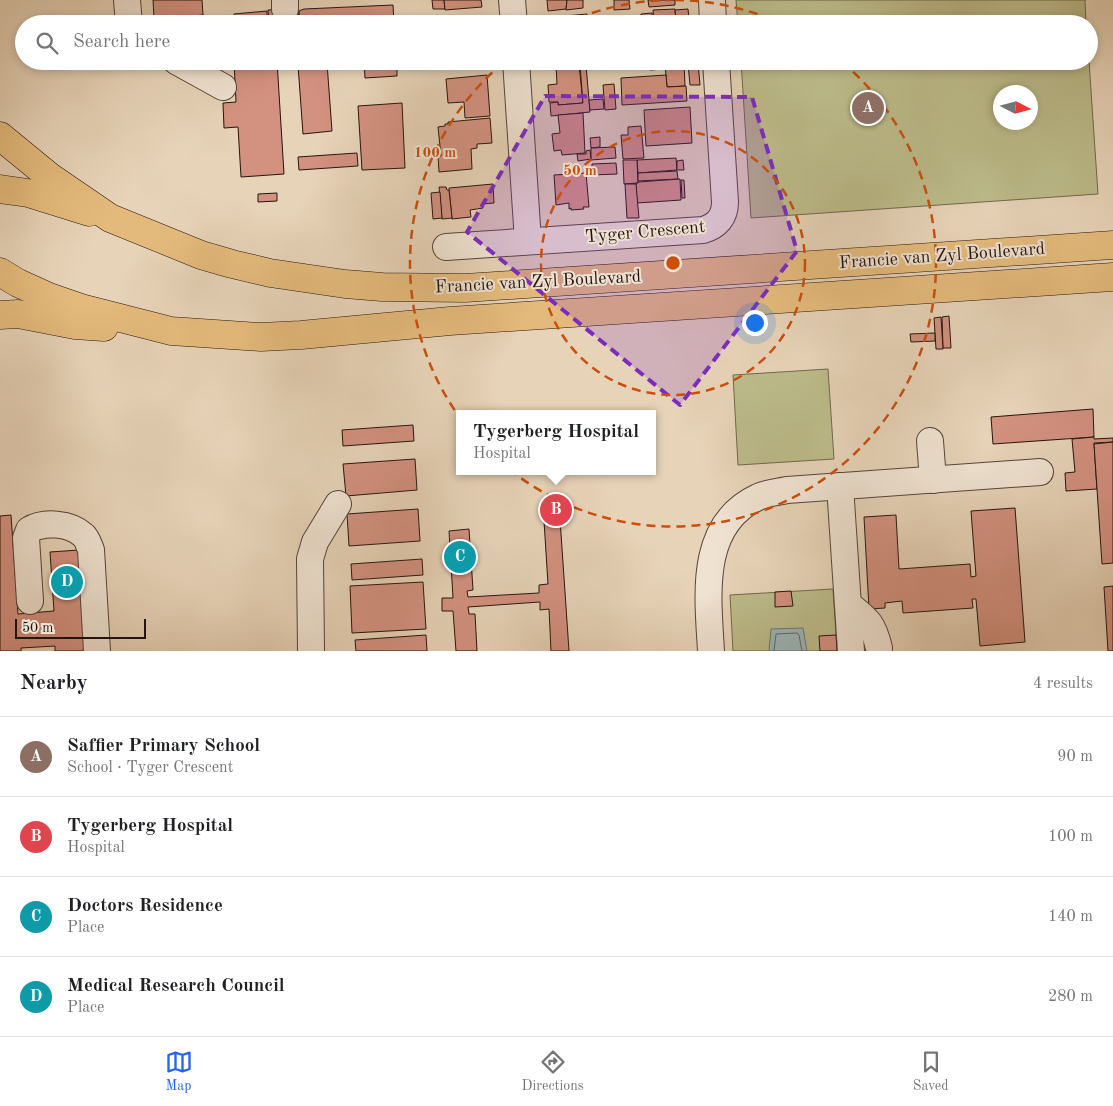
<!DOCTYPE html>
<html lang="en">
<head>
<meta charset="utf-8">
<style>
  :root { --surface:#fff; --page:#f2f2f2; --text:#202124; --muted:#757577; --line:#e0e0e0; --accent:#2563eb }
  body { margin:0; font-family:"Old Standard TT",serif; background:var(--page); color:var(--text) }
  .compass { position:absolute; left:993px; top:85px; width:45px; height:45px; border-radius:50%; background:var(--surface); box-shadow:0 2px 8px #0003; rotate:96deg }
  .scale { position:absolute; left:15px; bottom:12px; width:131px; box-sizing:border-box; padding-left:5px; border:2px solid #241510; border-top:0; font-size:14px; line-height:18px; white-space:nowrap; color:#241510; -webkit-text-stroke:4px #efe2d1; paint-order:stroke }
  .you { position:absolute; left:754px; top:322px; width:18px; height:18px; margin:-12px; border:4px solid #fff; border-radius:50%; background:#1a73e8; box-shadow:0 0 0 8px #1a73e833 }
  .badge { display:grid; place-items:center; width:32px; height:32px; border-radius:50%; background:var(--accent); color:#fff; font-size:16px; font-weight:700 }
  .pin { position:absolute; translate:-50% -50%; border:2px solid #fff; box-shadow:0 1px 5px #0006 }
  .popup { position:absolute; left:456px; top:410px; width:200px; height:65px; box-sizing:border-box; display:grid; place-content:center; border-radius:0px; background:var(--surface); filter:drop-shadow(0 1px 4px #0005); font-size:16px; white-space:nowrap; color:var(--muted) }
  .popup b { font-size:19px; color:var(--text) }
  .popup::after { content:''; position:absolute; left:50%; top:100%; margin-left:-10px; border:10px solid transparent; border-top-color:var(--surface) }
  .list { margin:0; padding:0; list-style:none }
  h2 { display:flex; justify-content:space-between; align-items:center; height:65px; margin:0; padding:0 20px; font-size:21px }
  h2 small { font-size:16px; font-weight:400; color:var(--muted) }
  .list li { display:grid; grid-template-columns:32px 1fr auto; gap:15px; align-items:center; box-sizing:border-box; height:80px; padding:0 20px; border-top:1px solid var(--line) }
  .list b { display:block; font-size:19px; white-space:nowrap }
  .list p { margin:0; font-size:16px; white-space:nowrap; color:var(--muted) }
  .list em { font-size:16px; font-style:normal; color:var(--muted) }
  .icon { flex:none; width:28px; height:28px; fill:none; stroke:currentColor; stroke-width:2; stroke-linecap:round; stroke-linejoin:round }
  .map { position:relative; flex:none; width:1113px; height:651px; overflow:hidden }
  .search { position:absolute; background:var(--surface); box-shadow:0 2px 8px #0003; left:15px; right:15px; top:15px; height:55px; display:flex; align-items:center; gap:12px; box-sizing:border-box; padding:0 18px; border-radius:28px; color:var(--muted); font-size:19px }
  .sheet { height:385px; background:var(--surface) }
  nav { display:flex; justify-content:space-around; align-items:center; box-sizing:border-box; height:70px; border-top:1px solid var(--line); background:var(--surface); font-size:14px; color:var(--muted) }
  nav a { display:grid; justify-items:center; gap:2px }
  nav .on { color:var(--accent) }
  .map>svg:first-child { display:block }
</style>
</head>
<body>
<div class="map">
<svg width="1113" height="651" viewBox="0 0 1113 651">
  <rect width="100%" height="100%" fill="#e7d3b8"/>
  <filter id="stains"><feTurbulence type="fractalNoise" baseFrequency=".004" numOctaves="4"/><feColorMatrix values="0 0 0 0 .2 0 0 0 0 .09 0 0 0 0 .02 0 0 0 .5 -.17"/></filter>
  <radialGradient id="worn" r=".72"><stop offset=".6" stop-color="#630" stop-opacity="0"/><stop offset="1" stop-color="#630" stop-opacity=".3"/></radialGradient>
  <g fill="#bcbb8a" stroke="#70684d" fill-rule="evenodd">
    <polygon points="736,0 1085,0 1086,24 738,24"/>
    <path d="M741 61H1089L1098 194 751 218ZM1030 92V122H1000V92Z"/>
    <polygon points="828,369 834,459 738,465 733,375"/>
    <polygon points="833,589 837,651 733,651 730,595"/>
  </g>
  <polygon fill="#9bb6b9" stroke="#6b7675" points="803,628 807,651 769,651 771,629"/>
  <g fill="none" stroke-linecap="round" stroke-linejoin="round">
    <polyline stroke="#606664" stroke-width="1" points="774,651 776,634 797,633 799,635 802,651"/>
  </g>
  <g fill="#d39180" stroke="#241510">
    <polygon points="153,0 202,0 203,15 192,16 192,24 173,24 172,17 154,18"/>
    <polygon points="432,0 444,0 445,9 433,9"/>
    <polygon points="444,0 481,0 482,7 445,10"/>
    <polygon points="547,0 567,0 566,9 548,11"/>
    <polygon points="567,0 583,0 583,8 566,10"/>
    <polygon points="614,0 629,0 630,9 614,10"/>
    <polygon points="648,0 675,0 675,5 649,7"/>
    <polygon points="393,5 394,24 300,24 299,11 304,9"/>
    <polygon points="298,8 299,24 269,24 268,10"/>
    <polygon points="675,9 676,22 654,23 653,10"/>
    <polygon points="688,9 689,19 676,20 675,10"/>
    <polygon points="267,11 267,24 235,24 234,14"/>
    <polygon points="652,13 653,22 641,22 641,14"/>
    <polygon points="587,14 588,24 544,24 544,18"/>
    <polygon points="234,61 277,61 284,174 241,177 238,127 224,128 223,103 236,102"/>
    <polygon points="364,61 397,61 397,76 365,78"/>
    <polygon points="444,61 490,61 445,65"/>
    <polygon points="634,61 634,68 618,69 617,62"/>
    <polygon points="649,61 666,61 666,63 665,63 665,69 650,70"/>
    <polygon points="684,62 685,86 667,87 665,64"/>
    <polygon points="327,63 332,131 303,134 298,65"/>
    <polygon points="698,63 700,85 690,85 688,64"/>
    <polygon points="579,64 583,103 558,105 558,102 549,102 548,85 557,84 556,65"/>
    <polygon points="586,65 590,112 551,116 550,103 558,102 558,105 583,103 580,66"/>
    <polygon points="487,75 490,116 465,118 464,102 448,103 446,79"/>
    <polygon points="666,75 667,87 686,86 687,101 622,105 621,78"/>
    <polygon points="614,84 616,109 605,110 603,85"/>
    <polygon points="603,99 604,109 590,110 589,100"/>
    <polygon points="402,103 405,168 362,170 358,106"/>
    <polygon points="690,107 692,143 646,146 644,110"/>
    <polygon points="583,113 585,153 562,155 561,150 554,151 552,134 560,133 558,115"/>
    <polygon points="490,118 492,143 477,144 477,148 471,149 472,169 439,172 438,156 441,156 438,127 445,126 445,124 448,124 448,122"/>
    <polygon points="641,126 644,158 623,159 621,135 628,135 628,127"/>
    <polygon points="600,137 600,147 591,148 590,138"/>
    <polygon points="615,147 616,158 591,160 591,148"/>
    <polygon points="590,150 591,159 578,161 577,154 586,154 586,151"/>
    <polygon points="357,153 358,166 299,170 298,157"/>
    <polygon points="676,158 677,170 638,173 637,160"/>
    <polygon points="623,160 637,160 638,183 624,184"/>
    <polygon points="683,160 684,170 677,170 677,161"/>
    <polygon points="616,163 617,174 592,175 592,164"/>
    <polygon points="677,171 678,179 638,181 638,173"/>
    <polygon points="586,173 589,207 583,207 584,209 571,210 571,208 569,209 569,203 556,205 554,175"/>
    <polygon points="680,179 681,200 637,203 636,183 638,183 638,182"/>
    <polygon points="681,180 684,180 685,198 682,198"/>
    <polygon points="493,184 494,203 482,204 483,208 470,210 471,217 452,219 449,188"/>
    <polygon points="625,184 636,184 639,218 627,218"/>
    <polygon points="439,187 446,187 447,190 449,190 452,218 442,219"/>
    <polygon points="440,192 442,218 433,219 431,193"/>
    <polygon points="277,193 277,201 258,202 258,194"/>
    <polygon points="949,316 951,348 943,348 942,317"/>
    <polygon points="941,317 943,349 936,349 934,318"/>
    <polygon points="935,333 935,341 911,342 910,334"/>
    <polygon points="1093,409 1094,437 993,444 991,417"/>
    <polygon points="413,425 414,441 343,446 342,430"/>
    <polygon points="1094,437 1094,439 1113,438 1113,442 1094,443 1097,489 1066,491 1065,473 1075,472 1072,439"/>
    <polygon points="1113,442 1113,563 1102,564 1094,444"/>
    <polygon points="415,459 417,490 346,496 343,464"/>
    <polygon points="559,504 569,651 551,651 549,609 540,610 540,602 468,607 469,614 475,614 477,651 456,651 453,611 442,611 442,598 453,598 449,531 469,529 473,590 467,591 468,597 539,593 539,585 548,584 543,505"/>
    <polygon points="1015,508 1025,642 980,646 976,599 972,599 973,608 903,613 902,601 885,603 885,608 869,609 864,517 896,515 899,569 970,564 971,577 976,576 971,511"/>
    <polygon points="418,509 420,541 349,546 347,514"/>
    <polygon points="11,515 18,614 54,611 50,552 79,550 86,651 55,651 55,646 21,648 21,651 0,651 0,516"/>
    <polygon points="422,559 423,575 352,580 351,564"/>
    <polygon points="423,582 426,629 352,633 350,586"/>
    <polygon points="1113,586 1113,651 1108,651 1104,587"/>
    <polygon points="791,591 793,606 775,607 775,592"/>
    <polygon points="426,635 427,651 356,651 355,640"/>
    <polygon points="836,635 837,651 820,651 819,636"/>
  </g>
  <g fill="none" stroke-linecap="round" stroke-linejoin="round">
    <defs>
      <g id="minor">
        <polyline points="127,0 129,24"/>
        <polyline points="285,0 285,9"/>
        <polyline points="512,0 514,24"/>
        <polyline points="712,0 713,24"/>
        <polyline points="176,61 223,87"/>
        <polyline points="516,61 528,241"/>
        <path d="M446 247 703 230C717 226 725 217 725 202L716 61"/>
        <polyline points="930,441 933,480"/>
        <polyline points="840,486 851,651"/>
        <path d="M30 601 26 538 29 530C44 521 70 523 83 535 87 538 89 545 91 550L97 651"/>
        <path d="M848 604C868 620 873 623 879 648"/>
        <polyline points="311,651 310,559 315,542 338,504"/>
        <path d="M711 651C708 597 698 525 758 497 766 493 778 492 787 490L1040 472"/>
      </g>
      <g id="major">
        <polyline points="0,136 50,177 110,218 201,255 232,264 270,273 345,284 382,287 465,288 1113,245"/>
        <polyline points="0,189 28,193 89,212"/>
        <polyline points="0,272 18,283 49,297 81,308 171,331 261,337 301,335 450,321 1113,277"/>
        <polyline points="0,315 18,314 75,325 104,327"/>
      </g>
    </defs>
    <use href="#minor" stroke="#55443a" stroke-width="28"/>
    <use href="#major" stroke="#241510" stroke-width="29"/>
    <use href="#minor" stroke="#efe2d1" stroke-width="26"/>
    <use href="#major" stroke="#e4ba7c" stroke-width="28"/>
  </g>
  <path fill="#7b2cbf" fill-opacity="0.2" stroke="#7b2cbf" stroke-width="4" stroke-dasharray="10 6" stroke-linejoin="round" d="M545 96 752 97 797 251 680 405 467 232Z"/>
  <g fill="none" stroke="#cb4f0d" stroke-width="2.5" stroke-dasharray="9 6">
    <circle cx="673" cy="263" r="132"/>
    <path d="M564 24A263 263 0 0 1 671 0M675 0A263 263 0 0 1 782 24M842 62A263 263 0 1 1 504 62"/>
  </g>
  <g text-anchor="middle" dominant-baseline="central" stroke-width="4" stroke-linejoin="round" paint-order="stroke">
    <g font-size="18" fill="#241510" stroke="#efe2d1">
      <text transform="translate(645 232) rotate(-5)">Tyger Crescent</text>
      <text transform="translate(942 256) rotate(-4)">Francie van Zyl Boulevard</text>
      <text transform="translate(538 282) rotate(-3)">Francie van Zyl Boulevard</text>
    </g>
  </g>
  <circle cx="673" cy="263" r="8" fill="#cb4f0d" stroke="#efe2d1" stroke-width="2.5"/>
  <g font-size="15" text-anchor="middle" font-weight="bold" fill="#cb4f0d" stroke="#efe2d1" stroke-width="4" stroke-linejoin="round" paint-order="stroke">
    <text x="435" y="157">100 m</text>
    <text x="580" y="175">50 m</text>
  </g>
  <rect width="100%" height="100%" filter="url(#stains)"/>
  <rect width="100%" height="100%" fill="url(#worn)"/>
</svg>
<svg class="compass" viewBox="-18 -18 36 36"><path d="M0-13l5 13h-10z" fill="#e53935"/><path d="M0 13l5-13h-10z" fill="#757577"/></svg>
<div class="scale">50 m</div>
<div class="you"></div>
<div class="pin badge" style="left:868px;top:108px;background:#8d6e63">A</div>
<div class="pin badge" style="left:556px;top:510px;background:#e0444e">B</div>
<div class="popup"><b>Tygerberg Hospital</b>Hospital</div>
<div class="pin badge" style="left:460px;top:557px;background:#0f9aa8">C</div>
<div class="pin badge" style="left:67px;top:582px;background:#0f9aa8">D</div>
<div class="search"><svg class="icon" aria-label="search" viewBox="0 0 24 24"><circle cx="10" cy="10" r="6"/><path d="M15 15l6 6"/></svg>Search here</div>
</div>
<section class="sheet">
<h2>Nearby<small>4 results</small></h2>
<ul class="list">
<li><span class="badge" style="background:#8d6e63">A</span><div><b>Saffier Primary School</b><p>School · Tyger Crescent</p></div><em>90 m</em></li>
<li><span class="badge" style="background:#e0444e">B</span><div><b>Tygerberg Hospital</b><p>Hospital</p></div><em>100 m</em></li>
<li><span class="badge" style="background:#0f9aa8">C</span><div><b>Doctors Residence</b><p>Place</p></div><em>140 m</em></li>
<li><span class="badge" style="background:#0f9aa8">D</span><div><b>Medical Research Council</b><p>Place</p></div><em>280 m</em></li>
</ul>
</section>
<nav>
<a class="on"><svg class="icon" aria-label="map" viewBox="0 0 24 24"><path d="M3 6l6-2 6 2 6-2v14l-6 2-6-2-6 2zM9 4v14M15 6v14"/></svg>Map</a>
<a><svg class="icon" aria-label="directions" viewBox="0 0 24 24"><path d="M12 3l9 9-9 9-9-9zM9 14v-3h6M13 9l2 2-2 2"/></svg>Directions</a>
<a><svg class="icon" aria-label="saved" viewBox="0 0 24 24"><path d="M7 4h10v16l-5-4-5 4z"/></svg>Saved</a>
</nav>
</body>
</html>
